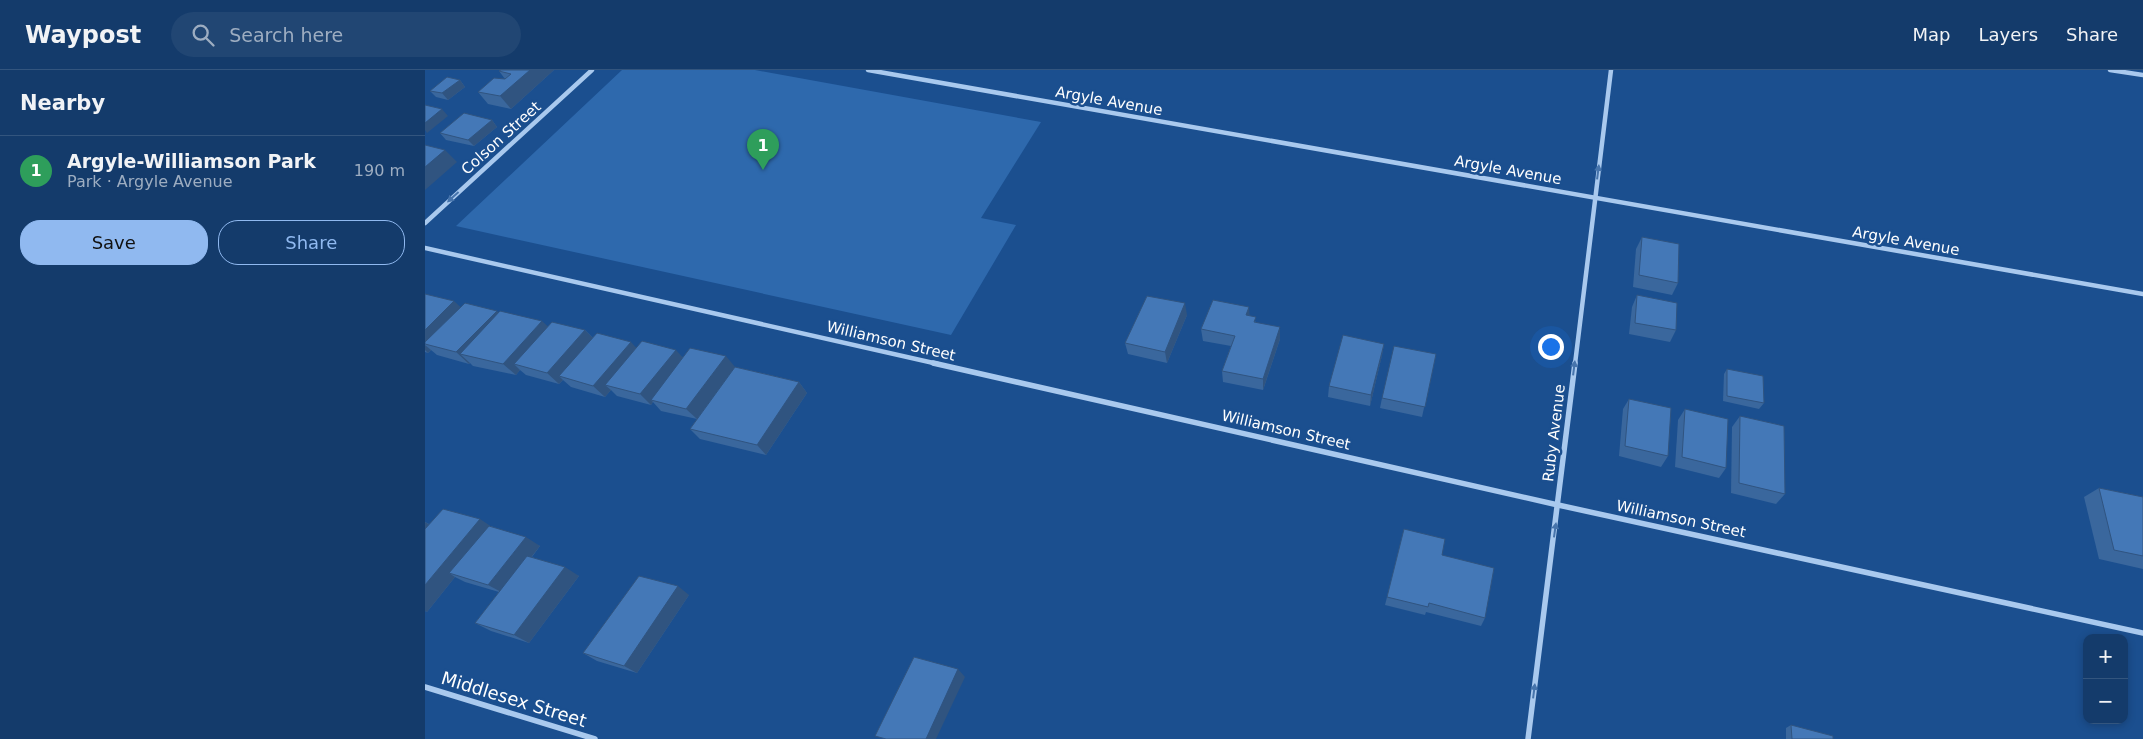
<!DOCTYPE html>
<html lang="en">
<head>
<meta charset="utf-8">
<style>
  :root { --surface:#143b6b; --page:#214673; --text:#f1f3f6; --muted:#9dadc1; --line:#33557e; --accent:#90b9f0 }
  body { margin:0; font-family:"DejaVu Sans",sans-serif; background:var(--page); color:var(--text) }
  .controls { position:absolute; right:15px; bottom:15px; display:grid; overflow:hidden; border-radius:10px; box-shadow:0 2px 8px #0003 }
  .controls button { width:45px; height:45px; display:grid; place-items:center; padding:0; border:0; border-bottom:1px solid var(--line); background:var(--surface); color:var(--text); font:25px sans-serif }
  .you { position:absolute; left:1125px; top:276px; width:18px; height:18px; margin:-12px; border:4px solid #fff; border-radius:50%; background:#1a73e8; box-shadow:0 0 0 8px #1a73e833 }
  .badge { display:grid; place-items:center; width:32px; height:32px; border-radius:50%; background:var(--accent); color:#fff; font-size:16px; font-weight:700 }
  .pin { position:absolute; translate:-50% -41px; filter:drop-shadow(0 1px 2px #0008) }
  .pin::after { content:''; position:absolute; top:26px; width:18px; height:15px; background:inherit; clip-path:polygon(0 0,100% 0,50% 100%) }
  .list { margin:0; padding:0; list-style:none }
  h2 { display:flex; justify-content:space-between; align-items:center; height:65px; margin:0; padding:0 20px; font-size:21px }
  h2 small { font-size:16px; font-weight:400; color:var(--muted) }
  .list li { display:grid; grid-template-columns:32px 1fr auto; gap:15px; align-items:center; box-sizing:border-box; height:70px; padding:0 20px; border-top:1px solid var(--line) }
  .list b { display:block; font-size:19px; white-space:nowrap }
  .list p { margin:0; font-size:16px; white-space:nowrap; color:var(--muted) }
  .list em { font-size:16px; font-style:normal; color:var(--muted) }
  .actions { display:flex; gap:10px; padding:15px 20px }
  .actions a { flex:1; padding:11px 0; border:1px solid var(--accent); border-radius:20px; text-align:center; font-size:18px; color:var(--accent) }
  .actions .main { background:var(--accent); color:#111 }
  .icon { flex:none; width:28px; height:28px; fill:none; stroke:currentColor; stroke-width:2; stroke-linecap:round; stroke-linejoin:round }
  .map { position:relative; flex:none; width:1718px; height:669px; overflow:hidden }
  header { display:flex; align-items:center; gap:30px; box-sizing:border-box; height:70px; padding:0 25px; background:var(--surface); border-bottom:1px solid var(--line) }
  header strong { font-size:24px }
  nav { display:flex; gap:28px; margin-inline-start:auto; font-size:18px }
  .search { width:350px; height:45px; background:var(--page); display:flex; align-items:center; gap:12px; box-sizing:border-box; padding:0 18px; border-radius:28px; color:var(--muted); font-size:19px }
  main { display:flex }
  aside { flex:1; background:var(--surface) }
  .map>svg:first-child { display:block }
</style>
</head>
<body>
<header>
<strong>Waypost</strong>
<div class="search"><svg class="icon" aria-label="search" viewBox="0 0 24 24"><circle cx="10" cy="10" r="6"/><path d="M15 15l6 6"/></svg>Search here</div>
<nav><a>Map</a><a>Layers</a><a>Share</a></nav>
</header>
<main>
<aside>
<h2>Nearby<small></small></h2>
<ul class="list">
<li><span class="badge" style="background:#2e9e5b">1</span><div><b>Argyle-Williamson Park</b><p>Park · Argyle Avenue</p></div><em>190 m</em></li>
</ul>
<div class="actions"><a class="main">Save</a><a>Share</a></div>
</aside>
<div class="map">
<svg width="1718" height="669" viewBox="0 0 1718 669">
  <rect width="100%" height="100%" fill="#1b4f8f"/>
  <polygon fill="#2e69ad" points="197,0 330,0 616,52 556,148 591,155 526,265 31,156"/>
  <g fill="none" stroke-linecap="round" stroke-linejoin="round">
    <g stroke="#a9c9ee" stroke-width="4.5">
      <polyline points="443,0 1718,224"/>
      <polyline points="1685,0 1718,5"/>
      <polyline points="0,153 167,0"/>
      <polyline points="0,178 513,294"/>
      <polyline points="1150,294 1186,0"/>
    </g>
    <g stroke="#a9c9ee" stroke-width="5.5">
      <polyline points="508,293 1133,435 1718,563"/>
      <polyline points="0,617 170,669"/>
      <polyline points="1103,669 1150,293"/>
    </g>
  </g>
  <g fill="#3a679d">
    <polygon points="129,0 86,39 63,34 53,22 80,9 74,1"/>
    <polygon points="35,10 40,17 23,30 11,27 5,21"/>
    <polygon points="67,50 72,57 49,76 21,70 15,63"/>
    <polygon points="1217,167 1253,213 1247,225 1208,217 1211,179"/>
    <polygon points="0,224 35,237 74,243 123,257 160,260 168,268 211,278 310,297 374,312 382,323 341,385 275,369 265,359 272,349 236,341 228,332 226,335 192,326 186,320 180,327 146,317 138,310 134,314 101,305 95,300 91,305 48,296 45,293 44,294 12,285 6,280 3,283 0,282"/>
    <polygon points="1212,225 1251,260 1245,272 1204,264 1207,237"/>
    <polygon points="824,237 824,246 831,252 855,269 838,320 798,312 797,301 806,276 778,271 776,259"/>
    <polygon points="762,245 742,293 703,284 700,273"/>
    <polygon points="959,274 957,285 945,336 903,327 904,316"/>
    <polygon points="1011,284 997,347 955,338 957,328"/>
    <polygon points="1302,299 1339,333 1334,339 1298,331 1299,304"/>
    <polygon points="1204,329 1243,386 1236,397 1194,386 1198,339"/>
    <polygon points="1260,339 1301,398 1294,408 1250,397 1253,350"/>
    <polygon points="1315,346 1360,424 1351,434 1306,423 1307,357"/>
    <polygon points="1674,418 1718,427 1718,499 1674,489 1659,427"/>
    <polygon points="0,452 4,454 66,456 115,476 107,487 154,506 104,573 66,561 50,553 74,522 40,512 30,507 2,542 0,541"/>
    <polygon points="979,459 1017,485 1060,548 1056,556 1001,542 1000,545 960,535"/>
    <polygon points="264,525 212,603 172,591 158,583"/>
    <polygon points="1366,655 1408,669 1361,669 1361,658"/>
  </g>
  <g fill="#305480">
    <polygon points="105,0 129,0 86,39 75,26"/>
    <polygon points="35,10 40,17 23,30 17,23"/>
    <polygon points="17,39 23,46 2,63 0,60 0,53"/>
    <polygon points="67,50 72,57 49,76 43,70"/>
    <polygon points="20,80 32,92 0,120 0,97"/>
    <polygon points="29,231 42,243 0,274 0,260"/>
    <polygon points="760,233 762,245 742,293 740,282"/>
    <polygon points="824,237 825,249 821,245"/>
    <polygon points="72,241 84,252 35,284 45,293 44,294 31,282"/>
    <polygon points="117,251 129,262 89,294 95,300 91,305 78,294"/>
    <polygon points="855,257 855,269 838,320 838,309"/>
    <polygon points="160,260 172,272 134,306 138,310 134,314 122,303"/>
    <polygon points="206,272 216,283 180,315 186,320 180,327 168,316"/>
    <polygon points="959,274 957,285 945,336 946,325"/>
    <polygon points="0,275 6,280 3,283 0,280"/>
    <polygon points="251,280 261,291 226,330 228,332 226,335 215,324"/>
    <polygon points="301,286 310,297 272,349 261,339"/>
    <polygon points="374,312 382,323 341,385 332,375"/>
    <polygon points="55,449 70,459 24,503 30,507 2,542 0,541 0,515"/>
    <polygon points="0,452 10,458 0,470"/>
    <polygon points="101,467 115,476 78,523 63,515"/>
    <polygon points="140,497 154,506 104,573 89,565"/>
    <polygon points="253,516 264,525 212,603 199,596"/>
    <polygon points="533,599 540,607 511,669 501,669"/>
  </g>
  <g fill="#4478b7" stroke="#305480">
    <polygon points="76,0 105,0 75,26 53,22 69,8 80,9 86,4 74,1"/>
    <polygon points="22,7 35,10 17,23 5,21"/>
    <polygon points="0,35 17,39 0,53"/>
    <polygon points="39,43 67,50 43,70 15,63"/>
    <polygon points="0,75 20,80 0,97"/>
    <polygon points="1217,167 1254,174 1253,213 1214,205"/>
    <polygon points="0,224 29,231 0,260"/>
    <polygon points="1212,225 1252,233 1251,260 1210,253"/>
    <polygon points="722,226 760,233 740,282 700,273"/>
    <polygon points="788,230 824,237 821,245 831,247 829,252 855,257 838,309 797,301 810,266 776,259"/>
    <polygon points="40,233 72,241 31,282 0,274 0,272"/>
    <polygon points="75,241 117,251 78,294 35,284"/>
    <polygon points="127,252 160,260 122,303 89,294"/>
    <polygon points="172,263 206,272 168,316 134,306"/>
    <polygon points="918,265 959,274 946,325 904,316"/>
    <polygon points="217,271 251,280 215,324 180,315"/>
    <polygon points="969,276 1011,284 1000,337 957,328"/>
    <polygon points="265,278 301,286 261,339 226,330"/>
    <polygon points="310,297 374,312 332,375 265,359"/>
    <polygon points="1302,299 1338,306 1339,333 1302,326"/>
    <polygon points="1204,329 1246,338 1243,386 1200,376"/>
    <polygon points="1260,339 1303,349 1301,398 1257,387"/>
    <polygon points="1315,346 1359,356 1360,424 1314,413"/>
    <polygon points="1674,418 1718,427 1718,486 1689,480"/>
    <polygon points="18,439 55,449 0,515 0,459"/>
    <polygon points="64,456 101,467 63,515 24,503"/>
    <polygon points="979,459 1020,469 1017,485 1069,498 1060,548 1004,533 1003,537 962,527"/>
    <polygon points="102,486 140,497 89,565 50,553"/>
    <polygon points="214,506 253,516 199,596 158,583"/>
    <polygon points="489,587 533,599 501,669 461,669 450,666"/>
    <polygon points="1366,655 1408,666 1408,669 1367,669"/>
  </g>
  <defs><path id="oneway-solid" d="M-6-.8H1V-3.2L6.5 0L1 3.2V.8H-6Z" transform="scale(1.25)"/></defs>
  <g fill="#4674ac">
    <use href="#oneway-solid" transform="translate(1173 102) rotate(-83)"/>
    <use href="#oneway-solid" transform="translate(28 127) rotate(138)"/>
    <use href="#oneway-solid" transform="translate(1149 298) rotate(-83)"/>
    <use href="#oneway-solid" transform="translate(1130 460) rotate(-82)"/>
    <use href="#oneway-solid" transform="translate(1109 621) rotate(-83)"/>
  </g>
  <g text-anchor="middle" dominant-baseline="central" stroke-width="5" stroke-linejoin="round" paint-order="stroke">
    <g font-size="15" fill="#fff" stroke="#1b4f8f">
      <text transform="translate(684 31) rotate(10)">Argyle Avenue</text>
      <text transform="translate(76 68) rotate(-42)">Colson Street</text>
      <text transform="translate(1083 100) rotate(10)">Argyle Avenue</text>
      <text transform="translate(1481 171) rotate(10)">Argyle Avenue</text>
      <text transform="translate(466 271) rotate(13)">Williamson Street</text>
      <text transform="translate(861 360) rotate(13)">Williamson Street</text>
      <text transform="translate(1129 363) rotate(-83)">Ruby Avenue</text>
      <text transform="translate(1256 449) rotate(12)">Williamson Street</text>
    </g>
    <g font-size="18" fill="#fff" stroke="#1b4f8f">
      <text transform="translate(89 629) rotate(17)">Middlesex Street</text>
    </g>
  </g>
</svg>
<div class="controls">
<button>+</button>
<button>−</button>
</div>
<div class="you"></div>
<div class="pin badge" style="left:338px;top:100px;background:#2e9e5b">1</div>
</div>
</main>
</body>
</html>
